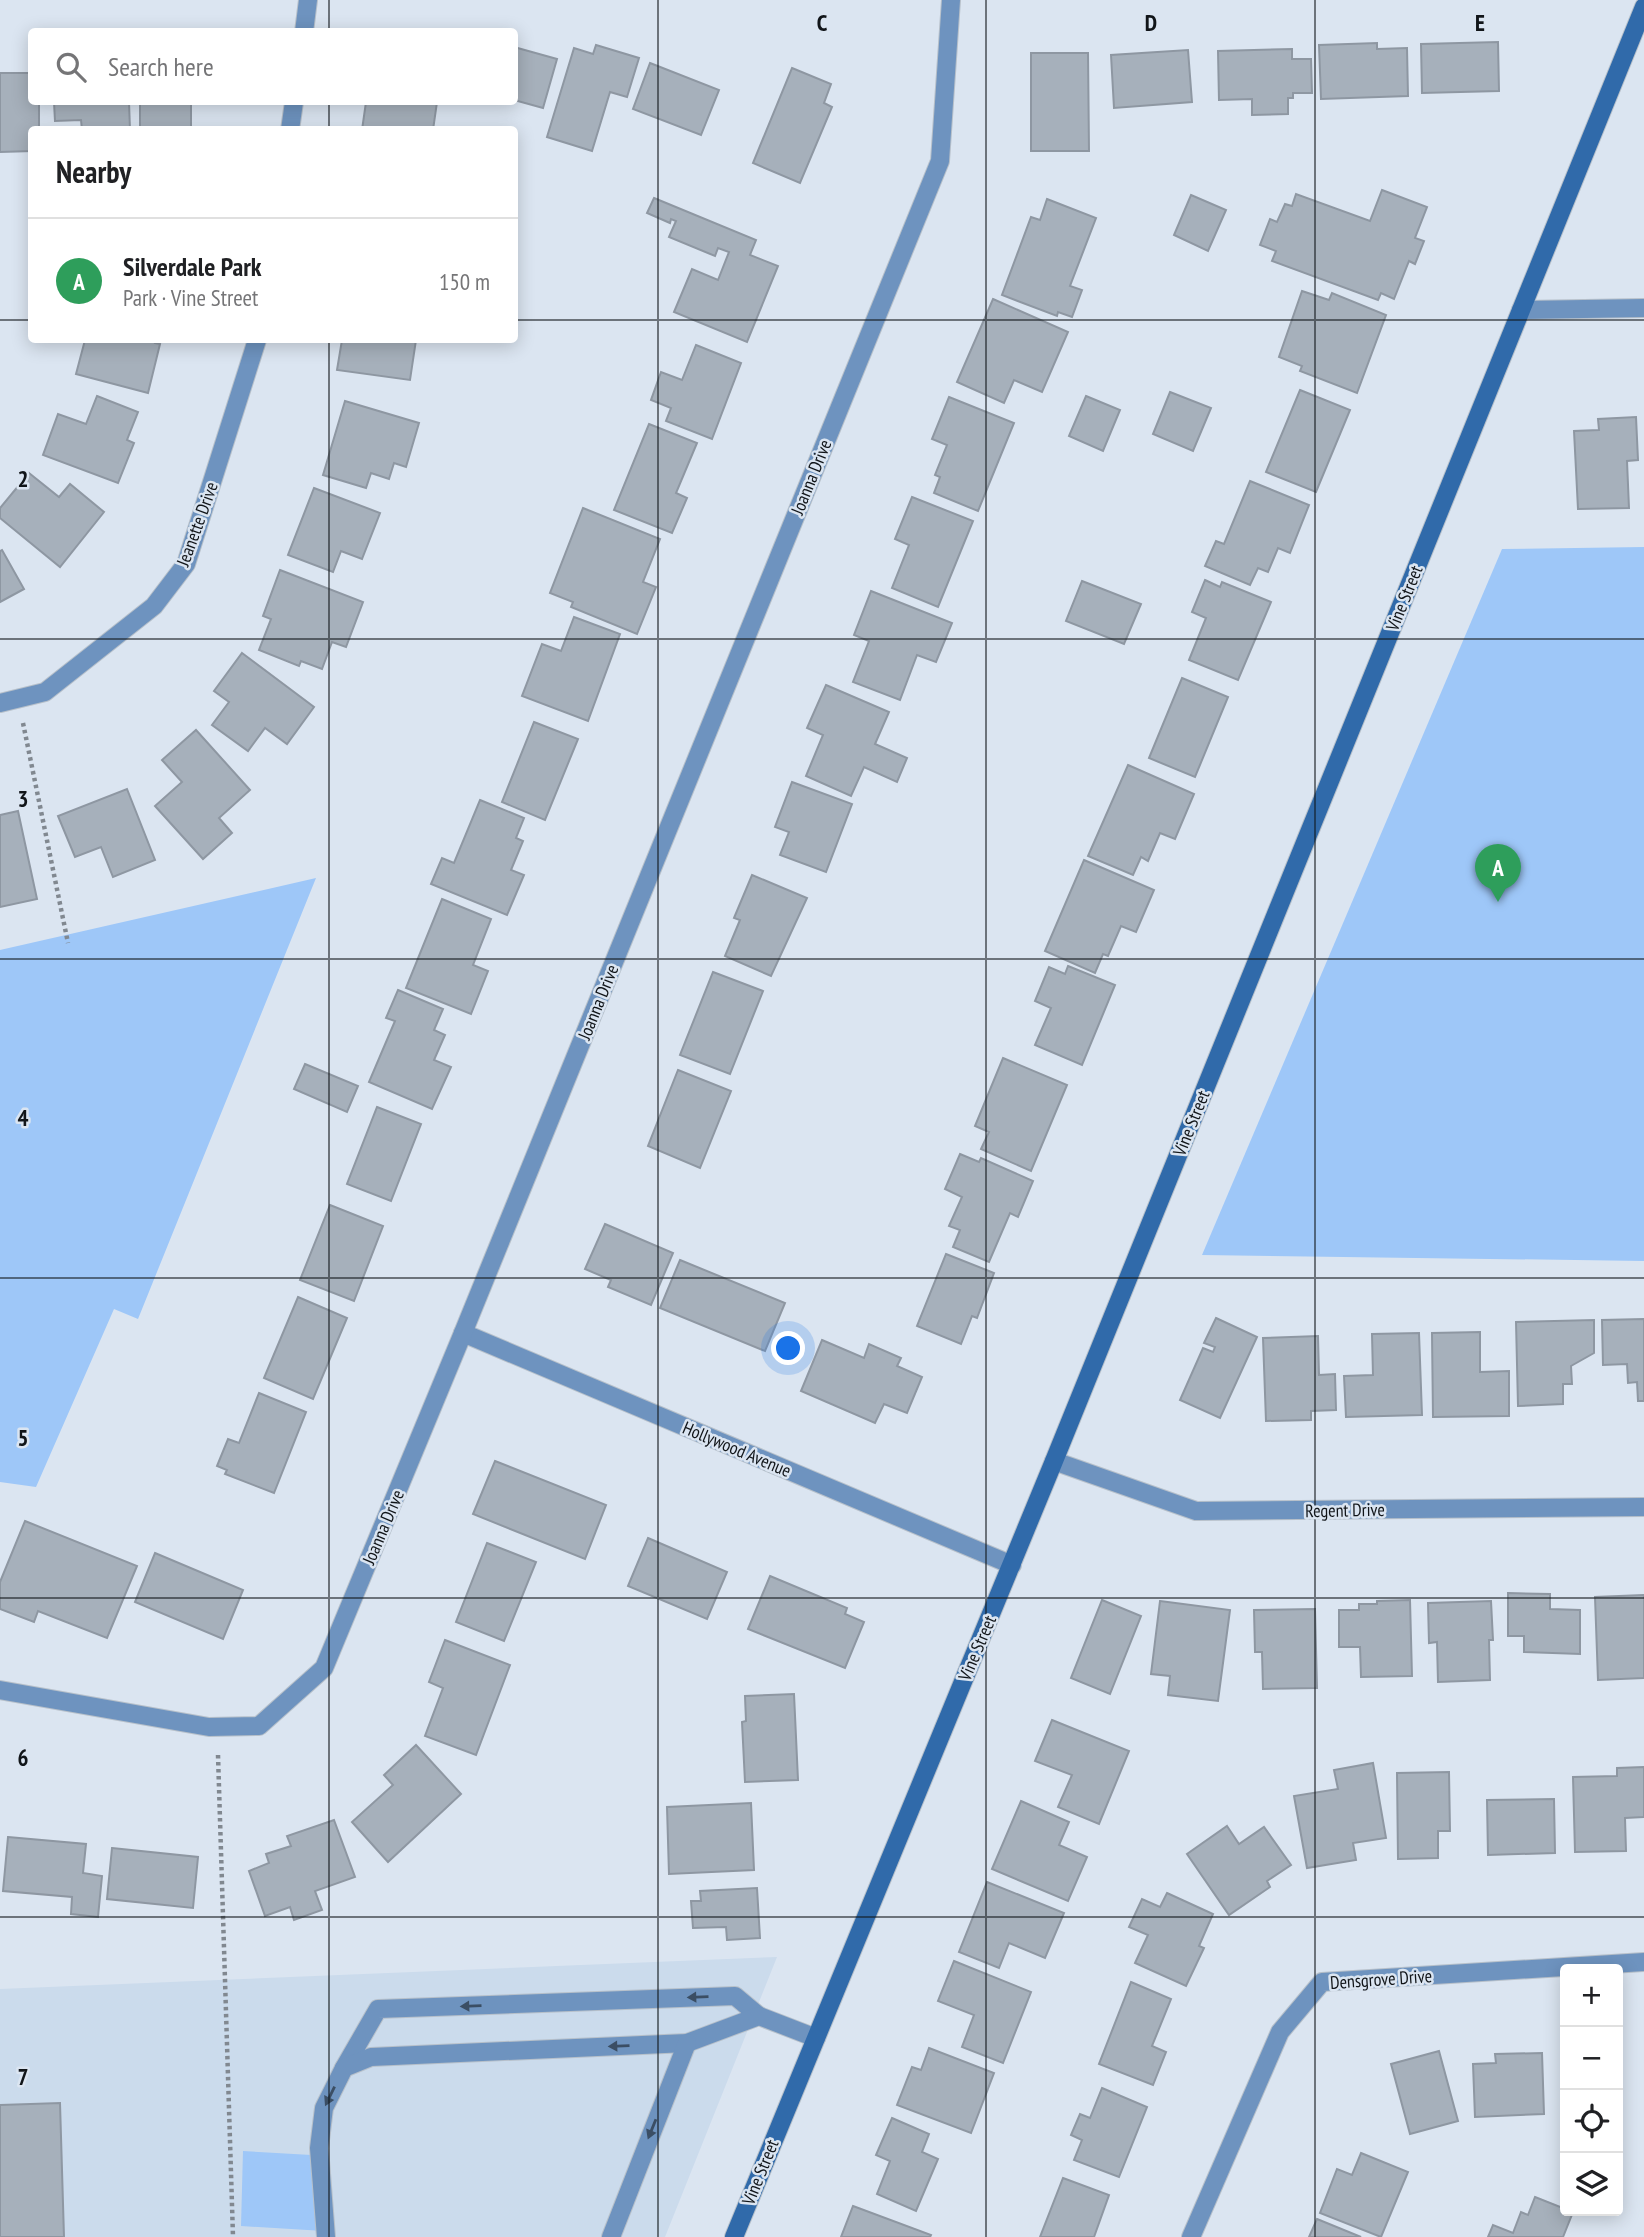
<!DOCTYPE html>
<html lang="en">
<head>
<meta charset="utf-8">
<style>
  :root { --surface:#fff; --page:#f2f2f2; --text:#202124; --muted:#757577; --line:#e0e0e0; --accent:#1a73e8 }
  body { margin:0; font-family:"PT Sans Narrow",sans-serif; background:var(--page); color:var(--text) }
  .controls { position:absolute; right:21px; bottom:21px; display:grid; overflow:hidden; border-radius:7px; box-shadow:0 4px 18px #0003 }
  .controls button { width:63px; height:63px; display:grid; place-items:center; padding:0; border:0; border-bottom:2px solid var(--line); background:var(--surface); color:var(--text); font:35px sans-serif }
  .you { position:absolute; left:789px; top:1349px; width:24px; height:24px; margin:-18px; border:5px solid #fff; border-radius:50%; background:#1a73e8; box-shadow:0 0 0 10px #1a73e833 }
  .badge { display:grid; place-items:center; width:46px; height:46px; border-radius:50%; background:var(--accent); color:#fff; font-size:23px; font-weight:700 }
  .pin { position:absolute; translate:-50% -58px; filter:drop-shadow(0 2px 4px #0008) }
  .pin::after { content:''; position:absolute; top:37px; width:24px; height:21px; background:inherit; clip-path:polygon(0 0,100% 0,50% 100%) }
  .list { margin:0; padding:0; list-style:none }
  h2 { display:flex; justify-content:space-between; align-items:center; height:91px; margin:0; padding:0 28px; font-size:30px }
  h2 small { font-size:23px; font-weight:400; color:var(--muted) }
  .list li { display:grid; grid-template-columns:46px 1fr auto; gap:21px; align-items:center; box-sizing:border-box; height:126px; padding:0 28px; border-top:2px solid var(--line) }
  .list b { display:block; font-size:26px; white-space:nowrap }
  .list p { margin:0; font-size:23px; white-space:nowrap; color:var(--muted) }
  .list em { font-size:23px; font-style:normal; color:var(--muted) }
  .icon { flex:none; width:38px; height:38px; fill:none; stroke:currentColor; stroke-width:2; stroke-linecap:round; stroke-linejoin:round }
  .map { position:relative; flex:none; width:1644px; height:2237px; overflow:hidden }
  .search { position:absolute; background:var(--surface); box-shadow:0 4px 18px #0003; left:28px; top:28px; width:490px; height:77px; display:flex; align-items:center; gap:18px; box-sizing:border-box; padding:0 24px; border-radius:7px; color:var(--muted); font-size:26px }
  .panel { position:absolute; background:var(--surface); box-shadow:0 4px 18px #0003; left:28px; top:126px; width:490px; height:217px; border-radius:7px }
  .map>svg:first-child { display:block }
</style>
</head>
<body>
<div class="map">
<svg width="1644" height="2237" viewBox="0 0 1644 2237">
  <rect width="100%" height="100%" fill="#dbe5f1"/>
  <polygon fill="#cbdbec" points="777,1957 665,2237 0,2237 0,1989"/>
  <g fill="#9ec7f8">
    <polygon points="1644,547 1644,1261 1202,1255 1502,549"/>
    <polygon points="316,878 138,1319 114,1309 36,1487 0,1482 0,950"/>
    <polygon points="243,2151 329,2156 324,2231 241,2226"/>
  </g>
  <g fill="#a6b0bb" stroke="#8e97a2" stroke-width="2">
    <polygon points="1498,42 1499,91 1422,93 1421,44"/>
    <polygon points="1377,43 1377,49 1407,48 1408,96 1321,99 1319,45"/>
    <polygon points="596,45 639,58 627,97 610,92 592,151 547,137 574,48 593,54"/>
    <polygon points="514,47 557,59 543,108 514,100"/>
    <polygon points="1292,49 1292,59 1311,59 1312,93 1293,93 1293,98 1288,98 1288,114 1252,115 1252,99 1219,100 1218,51"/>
    <polygon points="1188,50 1192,102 1114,108 1111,55"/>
    <polygon points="1031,53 1088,53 1089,151 1031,151"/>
    <polygon points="650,63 719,90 701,135 633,109"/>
    <polygon points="792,68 831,84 824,103 832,107 800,183 753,163"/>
    <polygon points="0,73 32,73 32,102 39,102 39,130 32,130 32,151 0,152"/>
    <polygon points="54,102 129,102 130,130 82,130 81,120 55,121"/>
    <rect x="140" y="102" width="51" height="28"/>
    <polygon points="366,102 437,102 433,130 362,130"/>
    <polygon points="1382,190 1427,207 1415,238 1424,241 1415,264 1409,261 1394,299 1381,293 1378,300 1272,261 1276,251 1260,245 1270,219 1277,222 1285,204 1292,206 1296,194 1370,221"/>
    <polygon points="1191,195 1226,210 1208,251 1174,235"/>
    <polygon points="654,198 756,240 750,255 778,266 747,342 674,312 692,269 718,280 729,252 718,248 715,256 669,237 676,221 671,219 670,223 647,213"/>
    <polygon points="1047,199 1096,218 1070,286 1082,290 1072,317 1058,312 1057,316 1002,295 1031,217 1040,220"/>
    <polygon points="1302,291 1329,300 1332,293 1386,315 1357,393 1300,371 1302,366 1279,357"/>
    <polygon points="993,299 1068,332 1042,392 1014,380 1004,403 957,382"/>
    <polygon points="85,340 156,340 155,343 160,344 148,393 76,374"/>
    <polygon points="342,340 416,340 410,380 337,370"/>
    <polygon points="696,345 741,363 712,439 666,421 671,408 651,400 661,372 682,380"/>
    <polygon points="1300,390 1350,410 1316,492 1266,472"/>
    <polygon points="1170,392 1211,408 1193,451 1153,434"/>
    <polygon points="97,396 138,412 127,440 134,443 118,483 43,455 58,414 86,424"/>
    <polygon points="1086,396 1120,410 1103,451 1069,436"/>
    <polygon points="949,397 1014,423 978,511 934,493 940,477 935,475 947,445 932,439"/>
    <polygon points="345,401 419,423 406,467 394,463 389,479 371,473 366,488 323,475"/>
    <polygon points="1636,417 1638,460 1627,461 1629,508 1578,509 1574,431 1599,430 1598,419"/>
    <polygon points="649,424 697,443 676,493 687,498 672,533 614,510"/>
    <polygon points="29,473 59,497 70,484 104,512 60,567 0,518 0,508"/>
    <polygon points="1250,481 1309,505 1290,553 1278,548 1268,572 1258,568 1250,585 1205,566 1216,541 1224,544"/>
    <polygon points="314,488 380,513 362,559 341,551 333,572 288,555"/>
    <polygon points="912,497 973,521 938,607 892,588 909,545 895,539"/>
    <polygon points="583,508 660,539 643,582 656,587 637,634 571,607 573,602 550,593"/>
    <polygon points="2,550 24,589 0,602 0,551"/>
    <polygon points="280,570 363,602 346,647 332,642 322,669 301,661 299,666 259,650 271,619 263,616"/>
    <polygon points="1205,580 1220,587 1222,582 1271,602 1238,680 1189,660 1206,618 1192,612"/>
    <polygon points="1082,581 1141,604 1124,644 1066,621"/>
    <polygon points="871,591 952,623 936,662 917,655 900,700 853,682 869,641 854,635"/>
    <polygon points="574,617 620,634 588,721 522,696 542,644 561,651"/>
    <polygon points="242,653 314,707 287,744 265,728 248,751 212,725 229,702 214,691"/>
    <polygon points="1182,678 1228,697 1195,777 1149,758"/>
    <polygon points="826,685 889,712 875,744 907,758 897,782 864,767 851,796 806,776 823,735 807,728"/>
    <polygon points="534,722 578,739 545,820 502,802"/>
    <polygon points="196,730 250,790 219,818 232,833 203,859 155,806 182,782 162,760"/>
    <polygon points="1128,765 1194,794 1175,839 1160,833 1148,861 1141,857 1133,875 1088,856"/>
    <polygon points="792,782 852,804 826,872 780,855 789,832 775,827"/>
    <polygon points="127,789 155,860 113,877 101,847 75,857 58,816"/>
    <polygon points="480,800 524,818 516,838 523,841 511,870 524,875 507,915 431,884 442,858 454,863"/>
    <polygon points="18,811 37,899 0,907 0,815"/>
    <polygon points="1084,860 1154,890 1136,932 1121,926 1108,956 1103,954 1095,973 1045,951"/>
    <polygon points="752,875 807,898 771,976 725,956 740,920 734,918"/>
    <polygon points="442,899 491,919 473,965 488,971 471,1014 406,988"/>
    <polygon points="1068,966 1115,985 1082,1065 1035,1045 1051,1008 1035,1001 1049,967 1065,974"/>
    <polygon points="713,972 763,991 730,1074 680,1055"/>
    <polygon points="398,990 443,1009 434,1030 445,1035 434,1060 451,1067 432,1109 369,1082 395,1021 386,1018"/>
    <polygon points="1003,1058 1067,1085 1031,1171 981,1149 989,1132 975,1126"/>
    <polygon points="305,1064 358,1086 347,1112 294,1089"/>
    <polygon points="678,1070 731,1091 700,1168 648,1146"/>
    <polygon points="377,1107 421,1124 391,1201 347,1184"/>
    <polygon points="960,1154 979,1162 981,1158 1033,1181 1018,1217 1010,1213 989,1262 953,1247 960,1230 949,1226 962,1197 945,1189"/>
    <polygon points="330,1205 383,1226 354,1301 300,1280"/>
    <polygon points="605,1224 673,1253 651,1305 608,1287 611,1280 585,1269"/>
    <polygon points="946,1254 994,1273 977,1318 972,1316 961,1344 917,1326"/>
    <polygon points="680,1260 785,1303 765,1351 660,1308"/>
    <polygon points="298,1297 347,1318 313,1399 264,1378"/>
    <polygon points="1216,1318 1257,1337 1220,1418 1180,1400 1203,1348 1213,1352 1215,1347 1204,1343"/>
    <polygon points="1644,1319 1644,1401 1638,1401 1637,1382 1628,1383 1627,1364 1603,1365 1602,1320"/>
    <polygon points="1594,1320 1594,1353 1571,1366 1572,1384 1563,1384 1563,1404 1518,1406 1516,1322"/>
    <polygon points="1480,1332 1480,1372 1509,1371 1509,1416 1433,1417 1432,1333"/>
    <polygon points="1419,1333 1422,1415 1346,1417 1344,1376 1373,1375 1372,1334"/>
    <polygon points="1318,1336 1319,1375 1335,1374 1336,1410 1311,1411 1311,1420 1266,1421 1263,1338"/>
    <polygon points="822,1340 864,1358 869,1344 901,1358 897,1366 922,1377 907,1413 884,1404 875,1423 801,1391"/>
    <polygon points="259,1393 306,1412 274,1493 225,1474 227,1470 217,1466 228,1439 239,1443"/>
    <polygon points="495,1461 606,1505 585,1559 473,1514"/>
    <polygon points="25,1521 137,1566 107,1638 38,1611 34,1622 0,1609 0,1582"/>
    <polygon points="648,1538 727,1572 707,1619 628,1586"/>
    <polygon points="487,1543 536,1562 504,1641 456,1622"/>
    <polygon points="155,1553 243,1590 223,1639 135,1602"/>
    <polygon points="770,1576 847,1608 845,1614 864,1622 845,1668 748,1629"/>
    <polygon points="1508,1593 1550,1594 1550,1609 1580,1610 1580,1654 1524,1652 1524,1636 1508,1636"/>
    <polygon points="1644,1595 1644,1678 1598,1680 1595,1597"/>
    <polygon points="1102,1600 1141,1616 1110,1694 1071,1678"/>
    <polygon points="1410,1600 1412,1676 1361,1677 1360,1647 1339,1647 1339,1610 1359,1610 1359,1604 1377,1604 1377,1601"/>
    <polygon points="1160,1601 1230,1610 1218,1701 1168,1695 1170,1676 1151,1674"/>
    <polygon points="1491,1601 1493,1640 1489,1640 1490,1680 1438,1682 1437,1642 1429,1643 1428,1603"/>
    <polygon points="1315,1609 1317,1688 1263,1689 1262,1652 1255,1652 1254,1610"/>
    <polygon points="445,1640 510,1665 476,1755 425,1736 443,1688 429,1682"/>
    <polygon points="794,1694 798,1780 745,1782 742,1722 746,1721 745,1696"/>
    <polygon points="1052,1720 1129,1751 1099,1824 1058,1807 1072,1775 1035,1761"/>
    <polygon points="416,1745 461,1794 388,1862 352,1822 393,1785 384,1775"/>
    <polygon points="1373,1763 1386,1838 1353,1843 1356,1860 1307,1868 1294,1796 1338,1789 1334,1770"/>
    <polygon points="1644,1767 1644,1817 1625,1818 1626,1851 1575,1852 1573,1777 1617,1776 1617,1768"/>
    <polygon points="1449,1772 1450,1831 1438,1831 1438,1858 1398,1859 1397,1773"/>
    <polygon points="1554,1799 1555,1853 1488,1855 1487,1800"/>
    <polygon points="1021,1801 1069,1822 1059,1845 1087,1857 1068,1901 992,1869"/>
    <polygon points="751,1803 754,1870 669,1874 667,1807"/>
    <polygon points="334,1820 355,1877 315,1891 322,1910 294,1920 290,1907 265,1916 249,1871 269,1863 266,1854 291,1846 287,1836"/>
    <polygon points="1227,1826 1239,1844 1264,1827 1291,1865 1267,1881 1270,1887 1229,1915 1187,1854"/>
    <polygon points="8,1837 86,1844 83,1873 102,1876 98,1917 71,1914 72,1897 3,1891"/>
    <polygon points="112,1848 198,1857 193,1908 107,1899"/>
    <polygon points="987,1882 1064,1913 1045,1958 1009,1943 999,1968 959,1952"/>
    <polygon points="757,1888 760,1938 727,1940 726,1927 693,1928 691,1901 701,1901 700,1891"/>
    <polygon points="1167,1893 1213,1914 1199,1946 1204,1948 1186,1986 1135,1963 1148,1935 1129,1927 1142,1899 1160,1907"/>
    <polygon points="954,1961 1031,1992 1003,2063 962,2047 974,2015 938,2001"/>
    <polygon points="1131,1982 1171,1999 1152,2046 1166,2052 1153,2085 1099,2064"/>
    <polygon points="929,2048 994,2073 971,2133 897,2105 912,2067 921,2070"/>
    <polygon points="1439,2051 1458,2121 1410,2134 1391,2064"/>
    <polygon points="1542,2053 1544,2114 1475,2117 1473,2064 1496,2063 1495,2054"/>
    <polygon points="1562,2056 1565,2056 1565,2127 1564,2127"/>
    <polygon points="1102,2088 1147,2107 1119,2177 1074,2160 1082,2140 1071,2135 1080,2114 1090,2118"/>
    <polygon points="60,2103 64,2237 0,2237 0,2105"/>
    <polygon points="892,2118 929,2134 922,2152 938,2159 916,2211 877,2194 890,2161 876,2155"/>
    <polygon points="1361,2153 1408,2172 1381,2237 1320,2213 1337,2169 1352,2175"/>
    <polygon points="1063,2178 1109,2195 1094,2237 1040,2237"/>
    <polygon points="1535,2197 1573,2212 1563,2237 1488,2237 1493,2225 1513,2233 1521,2212 1528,2215"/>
    <polygon points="853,2206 931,2235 930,2237 841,2237"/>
    <polygon points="1317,2219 1361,2237 1309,2237"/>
  </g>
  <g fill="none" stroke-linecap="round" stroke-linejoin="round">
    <defs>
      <g id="lane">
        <polyline points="344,2068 378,2009 735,1996 759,2016"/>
        <polyline points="326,2237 319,2148 324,2108 344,2068 371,2057 687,2043 759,2016 816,2038"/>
        <polyline points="611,2237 687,2043"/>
      </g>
      <g id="street">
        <polyline points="304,32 308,0"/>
        <polyline points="290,130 294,102"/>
        <polyline points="1521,310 1644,308"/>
        <polyline points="0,703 45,692 154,606 186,564 257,340"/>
        <polyline points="463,1333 1012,1565"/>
        <polyline points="1054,1461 1196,1511 1644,1507"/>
        <polyline points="0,1690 209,1727 259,1726 324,1668 463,1333 940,161 951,0"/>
        <polyline points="1191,2237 1280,2032 1322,1982 1644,1962"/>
      </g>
      <polyline id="secondary" points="734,2237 1054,1461 1644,7"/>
    </defs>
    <use href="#lane" stroke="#b7c0ca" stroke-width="20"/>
    <use href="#street" stroke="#b7c0ca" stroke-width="20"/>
    <use href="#secondary" stroke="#b7c0ca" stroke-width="20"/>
    <g stroke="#818890" stroke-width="4.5" stroke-dasharray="3.5 3.5" stroke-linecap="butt">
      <polyline points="23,723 68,943"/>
      <polyline points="218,1755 233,2237"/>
    </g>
    <use href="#lane" stroke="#6e93bf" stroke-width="18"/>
    <use href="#street" stroke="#6e93bf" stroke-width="18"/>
    <use href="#secondary" stroke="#306aaa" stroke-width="18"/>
  </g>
  <defs><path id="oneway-solid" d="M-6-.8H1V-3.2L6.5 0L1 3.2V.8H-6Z" transform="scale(1.75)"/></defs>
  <g fill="#3b4e64">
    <use href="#oneway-solid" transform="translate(698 1997) rotate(178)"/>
    <use href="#oneway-solid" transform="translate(471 2006) rotate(178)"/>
    <use href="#oneway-solid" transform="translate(619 2046) rotate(178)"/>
    <use href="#oneway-solid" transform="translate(330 2096) rotate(116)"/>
    <use href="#oneway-solid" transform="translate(652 2129) rotate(112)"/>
  </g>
  <path fill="none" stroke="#111519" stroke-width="2" stroke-opacity="0.55" d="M329 0V32M658 0V2237M986 0V2237M1315 0V2237M329 102V130M0 320H32M514 320H1644M329 340V2237M0 639H1644M0 959H1644M0 1278H1644M0 1598H1644M0 1917H1644"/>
  <g text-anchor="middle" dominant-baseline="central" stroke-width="5" stroke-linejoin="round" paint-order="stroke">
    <g font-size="18" fill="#111519" stroke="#dbe5f1">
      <text transform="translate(811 477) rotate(-68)">Joanna Drive</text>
      <text transform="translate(197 524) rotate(-70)">Jeanette Drive</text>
      <text transform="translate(1404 598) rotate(-68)">Vine Street</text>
      <text transform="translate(598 1002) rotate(-68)">Joanna Drive</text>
      <text transform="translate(1191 1123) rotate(-68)">Vine Street</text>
      <text transform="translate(737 1449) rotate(23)">Hollywood Avenue</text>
      <text transform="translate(1345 1510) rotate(-1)">Regent Drive</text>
      <text transform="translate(383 1527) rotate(-67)">Joanna Drive</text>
      <text transform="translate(977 1648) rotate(-67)">Vine Street</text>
      <text transform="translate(1381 1979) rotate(-4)">Densgrove Drive</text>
      <text transform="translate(760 2172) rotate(-68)">Vine Street</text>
    </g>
  </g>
  <g font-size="23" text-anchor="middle" font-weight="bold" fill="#111519" stroke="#dbe5f1" stroke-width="5" stroke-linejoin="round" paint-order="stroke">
    <text x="822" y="31">C</text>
    <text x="1151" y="31">D</text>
    <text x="1480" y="31">E</text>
    <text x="23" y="487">2</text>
    <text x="23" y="807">3</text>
    <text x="23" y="1126">4</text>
    <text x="23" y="1446">5</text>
    <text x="23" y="1766">6</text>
    <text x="23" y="2085">7</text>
  </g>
</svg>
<div class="controls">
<button>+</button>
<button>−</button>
<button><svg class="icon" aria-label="locate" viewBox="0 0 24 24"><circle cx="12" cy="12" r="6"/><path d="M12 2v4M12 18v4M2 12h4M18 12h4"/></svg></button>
<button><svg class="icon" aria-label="layers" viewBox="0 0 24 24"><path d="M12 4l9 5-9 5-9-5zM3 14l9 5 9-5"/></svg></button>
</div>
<div class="you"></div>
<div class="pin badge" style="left:1498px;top:902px;background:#2e9e5b">A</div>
<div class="search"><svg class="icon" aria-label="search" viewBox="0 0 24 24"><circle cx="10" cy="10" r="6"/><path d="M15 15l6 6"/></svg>Search here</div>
<section class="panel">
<h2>Nearby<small></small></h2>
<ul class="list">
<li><span class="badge" style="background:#2e9e5b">A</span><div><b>Silverdale Park</b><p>Park · Vine Street</p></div><em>150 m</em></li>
</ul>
</section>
</div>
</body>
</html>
